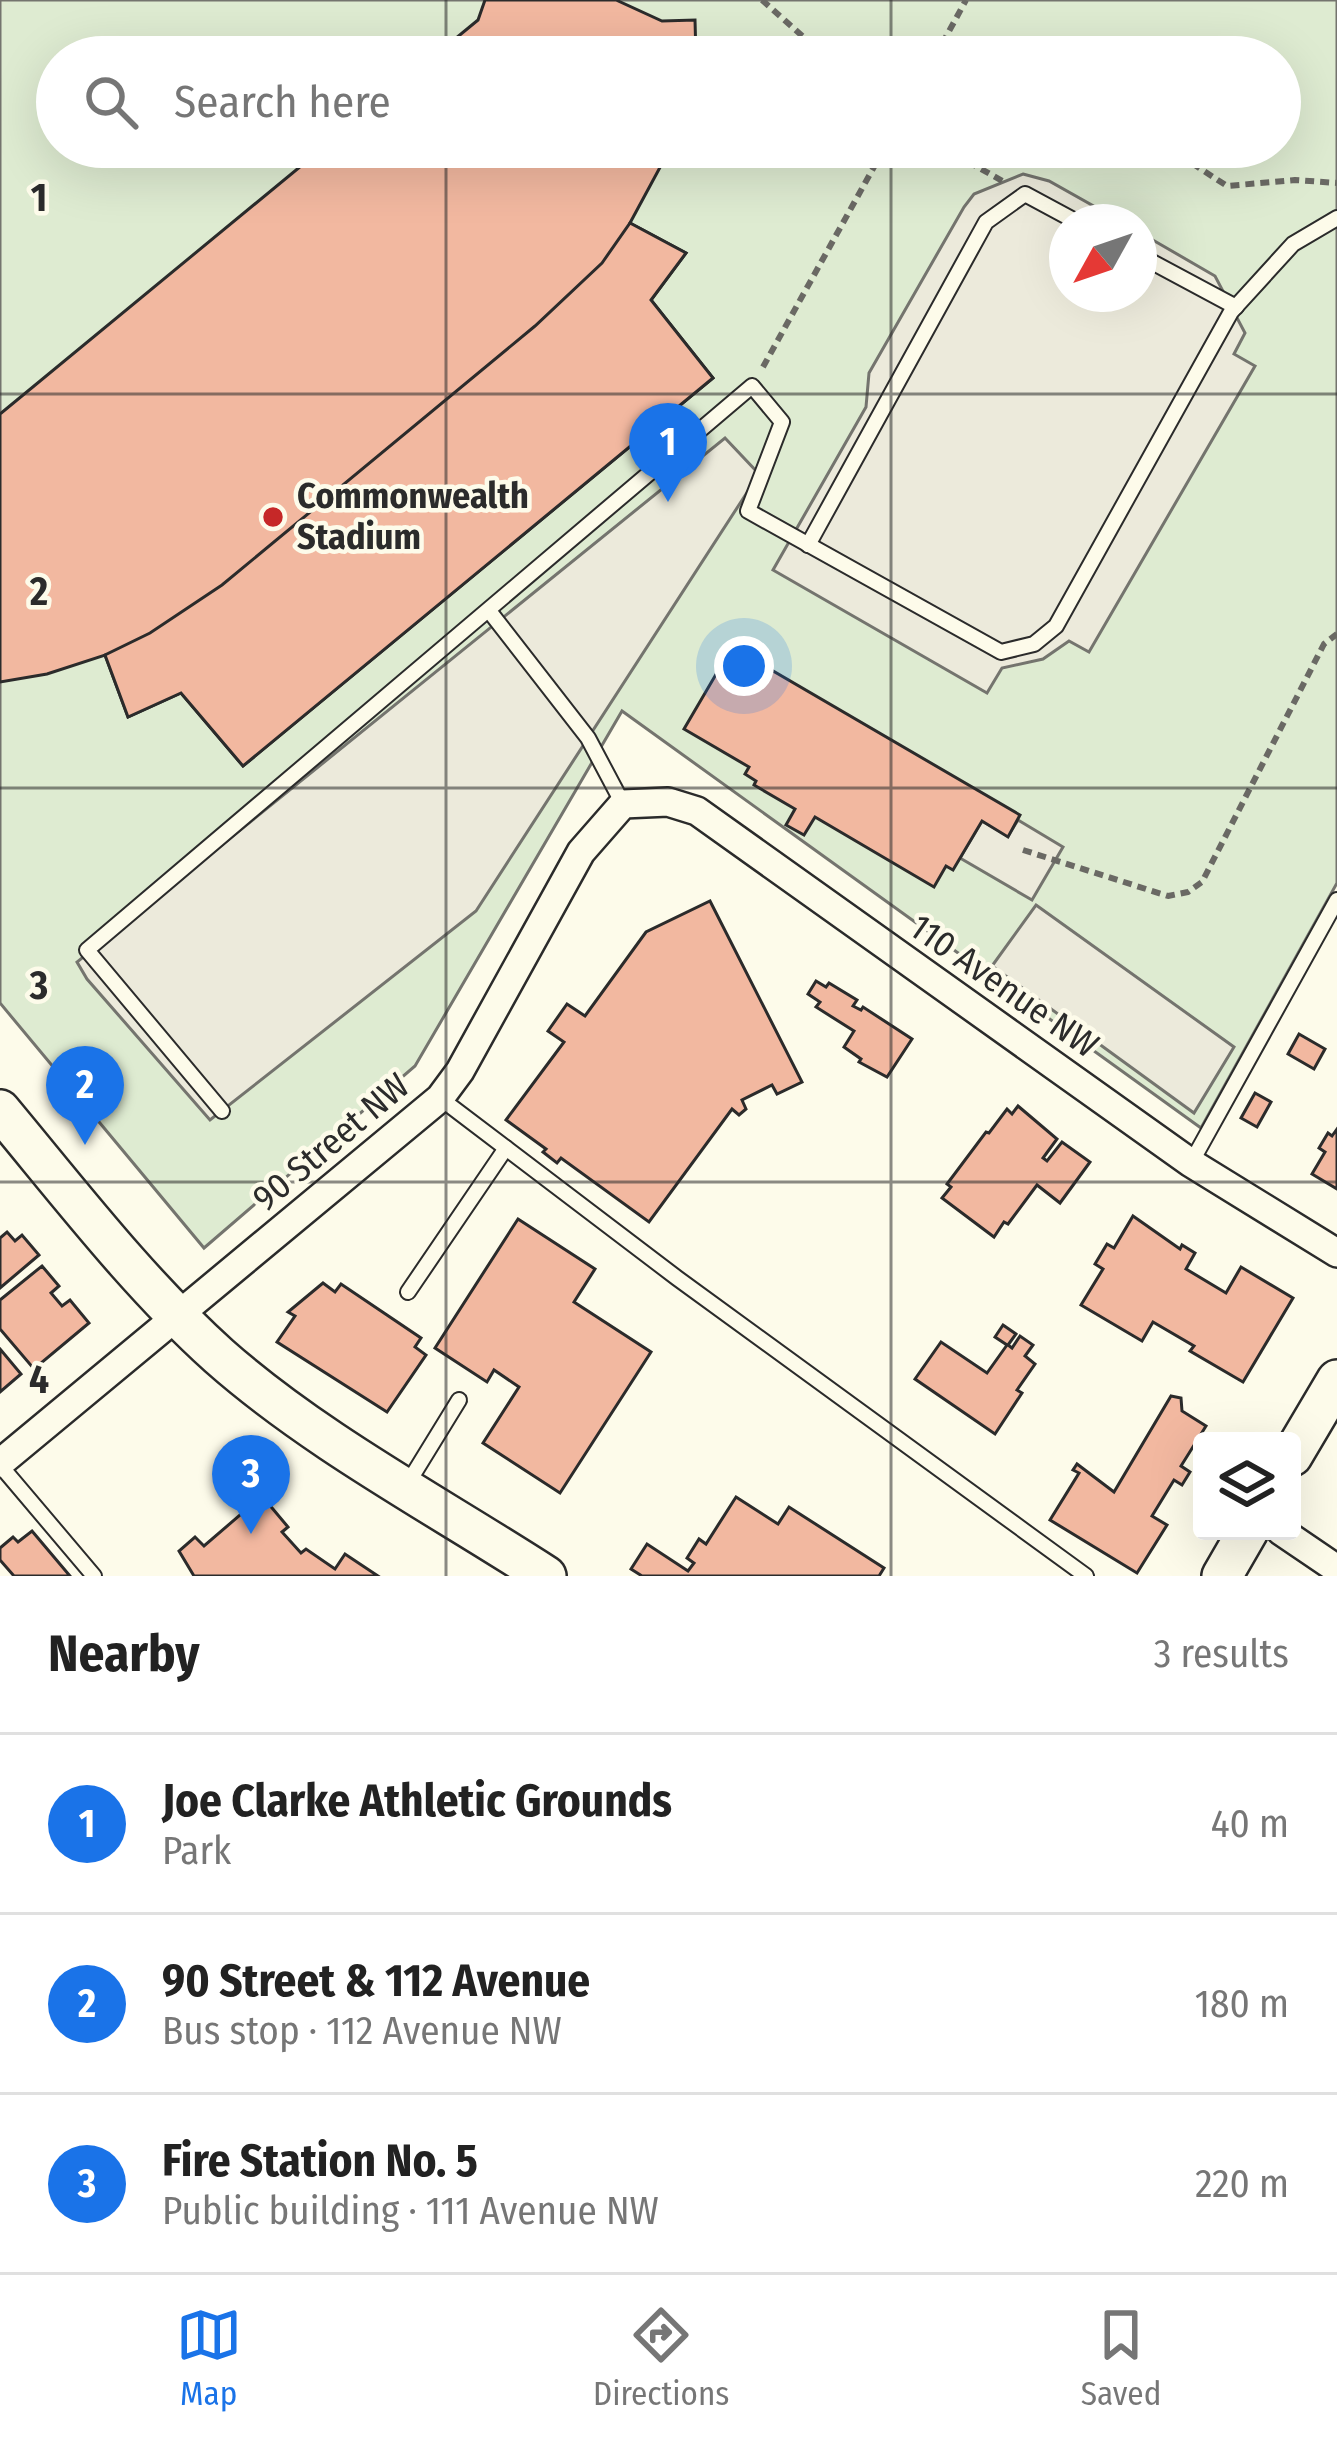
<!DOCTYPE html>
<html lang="en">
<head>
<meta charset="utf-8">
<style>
  :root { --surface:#fff; --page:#f2f2f2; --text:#222; --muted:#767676; --line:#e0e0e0; --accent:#1a73e8 }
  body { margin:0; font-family:"Fira Sans Condensed",sans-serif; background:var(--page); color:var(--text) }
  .controls { position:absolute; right:36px; bottom:36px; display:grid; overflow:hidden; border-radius:12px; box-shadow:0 12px 48px #0002 }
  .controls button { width:108px; height:108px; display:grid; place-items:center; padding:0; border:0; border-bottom:3px solid var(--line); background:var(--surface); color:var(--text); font:60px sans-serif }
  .compass { position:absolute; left:1049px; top:204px; width:108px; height:108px; border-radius:50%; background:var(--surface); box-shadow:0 12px 48px #0002; rotate:230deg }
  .you { position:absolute; left:744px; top:666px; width:42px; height:42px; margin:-30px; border:9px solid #fff; border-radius:50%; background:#1a73e8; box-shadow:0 0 0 18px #1a73e833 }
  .badge { display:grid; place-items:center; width:78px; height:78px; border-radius:50%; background:var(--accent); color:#fff; font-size:39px; font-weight:700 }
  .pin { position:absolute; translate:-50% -99px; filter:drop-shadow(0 3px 6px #0008) }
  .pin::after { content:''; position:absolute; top:63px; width:42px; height:36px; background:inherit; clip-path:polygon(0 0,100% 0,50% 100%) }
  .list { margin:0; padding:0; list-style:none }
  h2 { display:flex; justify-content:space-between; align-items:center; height:156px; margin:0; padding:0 48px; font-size:51px }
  h2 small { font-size:39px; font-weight:400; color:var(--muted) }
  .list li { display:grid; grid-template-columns:78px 1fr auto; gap:36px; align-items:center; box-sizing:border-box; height:180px; padding:0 48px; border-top:3px solid var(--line) }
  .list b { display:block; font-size:45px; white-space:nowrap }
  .list p { margin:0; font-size:39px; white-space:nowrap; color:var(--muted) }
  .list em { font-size:39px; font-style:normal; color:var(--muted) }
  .icon { flex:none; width:66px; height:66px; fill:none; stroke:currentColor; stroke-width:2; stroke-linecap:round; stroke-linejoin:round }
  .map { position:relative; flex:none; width:1337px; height:1576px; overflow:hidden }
  .search { position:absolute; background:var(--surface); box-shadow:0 12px 48px #0002; left:36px; right:36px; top:36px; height:132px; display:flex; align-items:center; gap:30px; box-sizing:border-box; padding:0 42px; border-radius:66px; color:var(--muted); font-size:45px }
  .sheet { height:696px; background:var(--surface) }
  nav { display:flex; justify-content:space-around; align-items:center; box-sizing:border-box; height:168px; border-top:3px solid var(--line); background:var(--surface); font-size:33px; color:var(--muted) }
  nav a { display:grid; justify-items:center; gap:6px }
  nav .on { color:var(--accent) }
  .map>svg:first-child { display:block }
</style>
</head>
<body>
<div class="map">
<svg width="1337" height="1576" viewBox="0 0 1337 1576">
  <rect width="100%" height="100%" fill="#fdfbea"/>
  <path fill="#deebd1" stroke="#74746e" stroke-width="3" fill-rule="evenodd" d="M0 0H1337V883L1201 1128 622 711 415 1066 204 1248 0 1003ZM57 57H1280V147H57ZM1067 222H1139V294H1067Z"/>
  <g fill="#eceadb" stroke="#74746e" stroke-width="3">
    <polygon points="1023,174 1049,181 1122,222 1067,222 1067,294 1139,294 1139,232 1215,276 1245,333 1234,354 1255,366 1089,652 1069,641 1043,659 1002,668 987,693 773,570 866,407 869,373 964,207 974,194"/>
    <polygon points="725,438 759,474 476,911 210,1120 87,979 77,962"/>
    <polygon points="1018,820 1063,847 1032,900 960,858 982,821 1008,836"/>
    <polygon points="1036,905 1234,1047 1194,1113 992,966"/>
  </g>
  <g fill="#f2b8a0" stroke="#2b2b2b" stroke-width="3">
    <polygon points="485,0 616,0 662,21 695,20 696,57 433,57 478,20"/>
    <polygon points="324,147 671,147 630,223 686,253 651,300 713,378 243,766 181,693 128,717 105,655 47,674 0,682 0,414"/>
    <polygon points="630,223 686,253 651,300 713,378 243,766 181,693 128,717 105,655 150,633 222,585 535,326 602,263"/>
    <polygon points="732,647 1020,815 1008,837 982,821 953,870 946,866 934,887 815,817 804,835 786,825 795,809 754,785 756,781 745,774 749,767 684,729"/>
    <polygon points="710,901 802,1082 777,1094 772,1085 742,1100 746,1109 739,1115 732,1109 649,1222 561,1158 557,1163 543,1152 546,1149 506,1120 564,1042 548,1031 567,1004 585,1016 646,932"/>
    <polygon points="816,981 826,987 829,983 857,1000 853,1006 861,1010 863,1007 912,1039 887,1077 859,1062 861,1059 844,1047 854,1031 816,1007 820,1002 808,994"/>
    <polygon points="1299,1034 1325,1049 1314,1069 1288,1054"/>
    <polygon points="1255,1093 1271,1102 1257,1127 1241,1118"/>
    <polygon points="1018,1106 1057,1139 1043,1158 1047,1161 1062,1142 1090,1162 1060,1203 1037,1185 1008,1224 1004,1222 994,1237 942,1198 951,1187 947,1184 986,1132 989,1133 1007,1109 1012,1114"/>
    <polygon points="1337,1129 1337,1189 1312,1174 1325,1152 1319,1148 1328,1133 1332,1136"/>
    <polygon points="1133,1216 1180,1249 1182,1245 1195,1253 1186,1269 1226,1293 1241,1267 1293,1298 1243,1382 1190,1351 1194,1346 1153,1322 1142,1341 1081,1305 1103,1269 1095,1264 1107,1244 1114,1248"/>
    <polygon points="518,1219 595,1269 574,1302 651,1352 560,1493 483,1443 519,1387 494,1370 487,1382 435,1348"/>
    <polygon points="7,1232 15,1241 22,1235 39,1255 0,1288 0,1238"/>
    <polygon points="42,1266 59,1286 51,1293 62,1306 70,1300 89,1323 34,1369 0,1329 0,1300"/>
    <polygon points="323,1283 335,1292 341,1284 421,1338 415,1347 426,1355 387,1412 277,1342 295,1316 288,1312"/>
    <polygon points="1003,1325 1016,1334 1008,1345 1012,1348 1020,1336 1033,1345 1025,1356 1035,1364 1017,1390 1022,1393 995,1434 915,1379 941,1342 987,1373 1007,1345 995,1337"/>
    <polygon points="0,1349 21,1374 0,1392"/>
    <polygon points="1171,1396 1181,1398 1182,1411 1206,1426 1181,1466 1190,1472 1182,1485 1174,1480 1152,1516 1167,1525 1137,1573 1050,1520 1079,1473 1073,1470 1077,1464 1114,1492"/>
    <polygon points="262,1496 288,1527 282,1532 301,1553 306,1549 335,1569 345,1554 378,1576 194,1576 179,1551 195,1537 204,1546"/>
    <polygon points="736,1497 778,1524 789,1507 884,1568 879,1576 642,1576 631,1569 647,1544 688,1571 694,1563 687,1558 699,1539 706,1544"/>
    <polygon points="32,1531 70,1576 14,1576 0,1560 0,1548 13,1537 18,1542"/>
  </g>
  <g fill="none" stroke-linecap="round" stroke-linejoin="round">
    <defs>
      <g id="lane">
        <polyline points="1139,255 1236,307"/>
        <polyline points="808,545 986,222 1025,194 1077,222"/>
        <polyline points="490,612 588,738 623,804"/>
        <polyline points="440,1098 677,1278 1086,1576"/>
        <polyline points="222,1111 87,950 752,386 782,422 748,511 1001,652 1034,644 1056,626 1231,312 1293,244 1337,218"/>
        <polyline points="1191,1163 1337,900"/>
        <polyline points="408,1292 506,1148"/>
        <polyline points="0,1465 94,1576"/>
        <polyline points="408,1483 459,1400"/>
      </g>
      <g id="street">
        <polyline points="0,1463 440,1098 460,1071 581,852 623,804 668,802 697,811 1191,1163 1337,1253"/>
        <polyline points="1281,1531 1337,1569"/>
      </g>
      <g id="secondary">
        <path d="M0 1110C70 1194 138 1283 219 1356 315 1441 438 1506 546 1576"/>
        <polyline points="1292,1456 1337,1380"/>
        <polyline points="1222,1576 1248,1531"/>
      </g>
    </defs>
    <use href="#lane" stroke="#2b2b2b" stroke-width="18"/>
    <use href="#street" stroke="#2b2b2b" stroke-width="32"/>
    <use href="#secondary" stroke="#2b2b2b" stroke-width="44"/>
    <g stroke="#6a6964" stroke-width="6" stroke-dasharray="9 6" stroke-linecap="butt">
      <polyline points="762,0 826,57"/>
      <polyline points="935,57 966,0"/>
      <polyline points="942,147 1006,183"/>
      <polyline points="1167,147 1227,186 1295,180 1337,183"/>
      <polyline points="763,367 885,147"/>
      <polyline points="1023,850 1168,896 1188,892 1202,882 1324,644 1337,634"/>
    </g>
    <use href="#lane" stroke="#fdfbea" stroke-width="14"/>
    <use href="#street" stroke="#fdfbea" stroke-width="27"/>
    <use href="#secondary" stroke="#fdfbea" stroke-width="39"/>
  </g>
  <path fill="none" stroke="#2b2b2b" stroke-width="3" stroke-opacity="0.55" d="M446 0V57M891 0V57M446 147V1576M891 147V1576M0 394H1337M0 788H1337M0 1182H1337"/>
  <circle fill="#c62828" stroke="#fdfbea" stroke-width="4.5" cx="273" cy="517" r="12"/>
  <g text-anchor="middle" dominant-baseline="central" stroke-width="9" stroke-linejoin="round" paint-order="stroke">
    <g font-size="36" font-weight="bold" fill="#2b2b2b" stroke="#fdfbea" text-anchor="start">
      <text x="297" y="496">Commonwealth<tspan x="297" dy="41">Stadium</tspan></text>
    </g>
    <g font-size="36" fill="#2b2b2b" stroke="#fdfbea">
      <text transform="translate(1004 986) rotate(35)">110 Avenue NW</text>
      <text transform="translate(331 1142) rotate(-40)">90 Street NW</text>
    </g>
  </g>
  <g font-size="39" text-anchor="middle" font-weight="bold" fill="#2b2b2b" stroke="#fdfbea" stroke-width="9" stroke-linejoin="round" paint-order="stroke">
    <text x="39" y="211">1</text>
    <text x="39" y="605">2</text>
    <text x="39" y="999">3</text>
    <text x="39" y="1393">4</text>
  </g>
</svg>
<div class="controls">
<button><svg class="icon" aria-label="layers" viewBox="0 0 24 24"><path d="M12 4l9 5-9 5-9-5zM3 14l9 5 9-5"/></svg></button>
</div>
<svg class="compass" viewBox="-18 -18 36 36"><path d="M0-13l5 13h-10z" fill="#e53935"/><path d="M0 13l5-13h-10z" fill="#767676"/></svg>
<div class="you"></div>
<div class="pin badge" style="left:668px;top:502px">1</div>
<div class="pin badge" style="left:85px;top:1145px">2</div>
<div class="pin badge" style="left:251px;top:1534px">3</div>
<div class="search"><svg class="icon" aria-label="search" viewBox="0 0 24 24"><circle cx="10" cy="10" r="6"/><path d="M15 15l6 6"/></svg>Search here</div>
</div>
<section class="sheet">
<h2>Nearby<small>3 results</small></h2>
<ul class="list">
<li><span class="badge">1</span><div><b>Joe Clarke Athletic Grounds</b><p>Park</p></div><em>40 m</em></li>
<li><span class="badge">2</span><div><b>90 Street &amp; 112 Avenue</b><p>Bus stop · 112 Avenue NW</p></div><em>180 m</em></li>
<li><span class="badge">3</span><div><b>Fire Station No. 5</b><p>Public building · 111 Avenue NW</p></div><em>220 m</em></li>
</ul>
</section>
<nav>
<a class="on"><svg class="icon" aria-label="map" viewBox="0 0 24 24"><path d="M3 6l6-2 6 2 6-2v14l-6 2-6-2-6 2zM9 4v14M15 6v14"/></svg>Map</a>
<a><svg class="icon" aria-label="directions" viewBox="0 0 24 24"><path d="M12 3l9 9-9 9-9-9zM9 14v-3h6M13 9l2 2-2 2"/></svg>Directions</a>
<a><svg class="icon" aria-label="saved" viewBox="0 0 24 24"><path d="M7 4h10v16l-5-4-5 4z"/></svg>Saved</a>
</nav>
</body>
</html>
